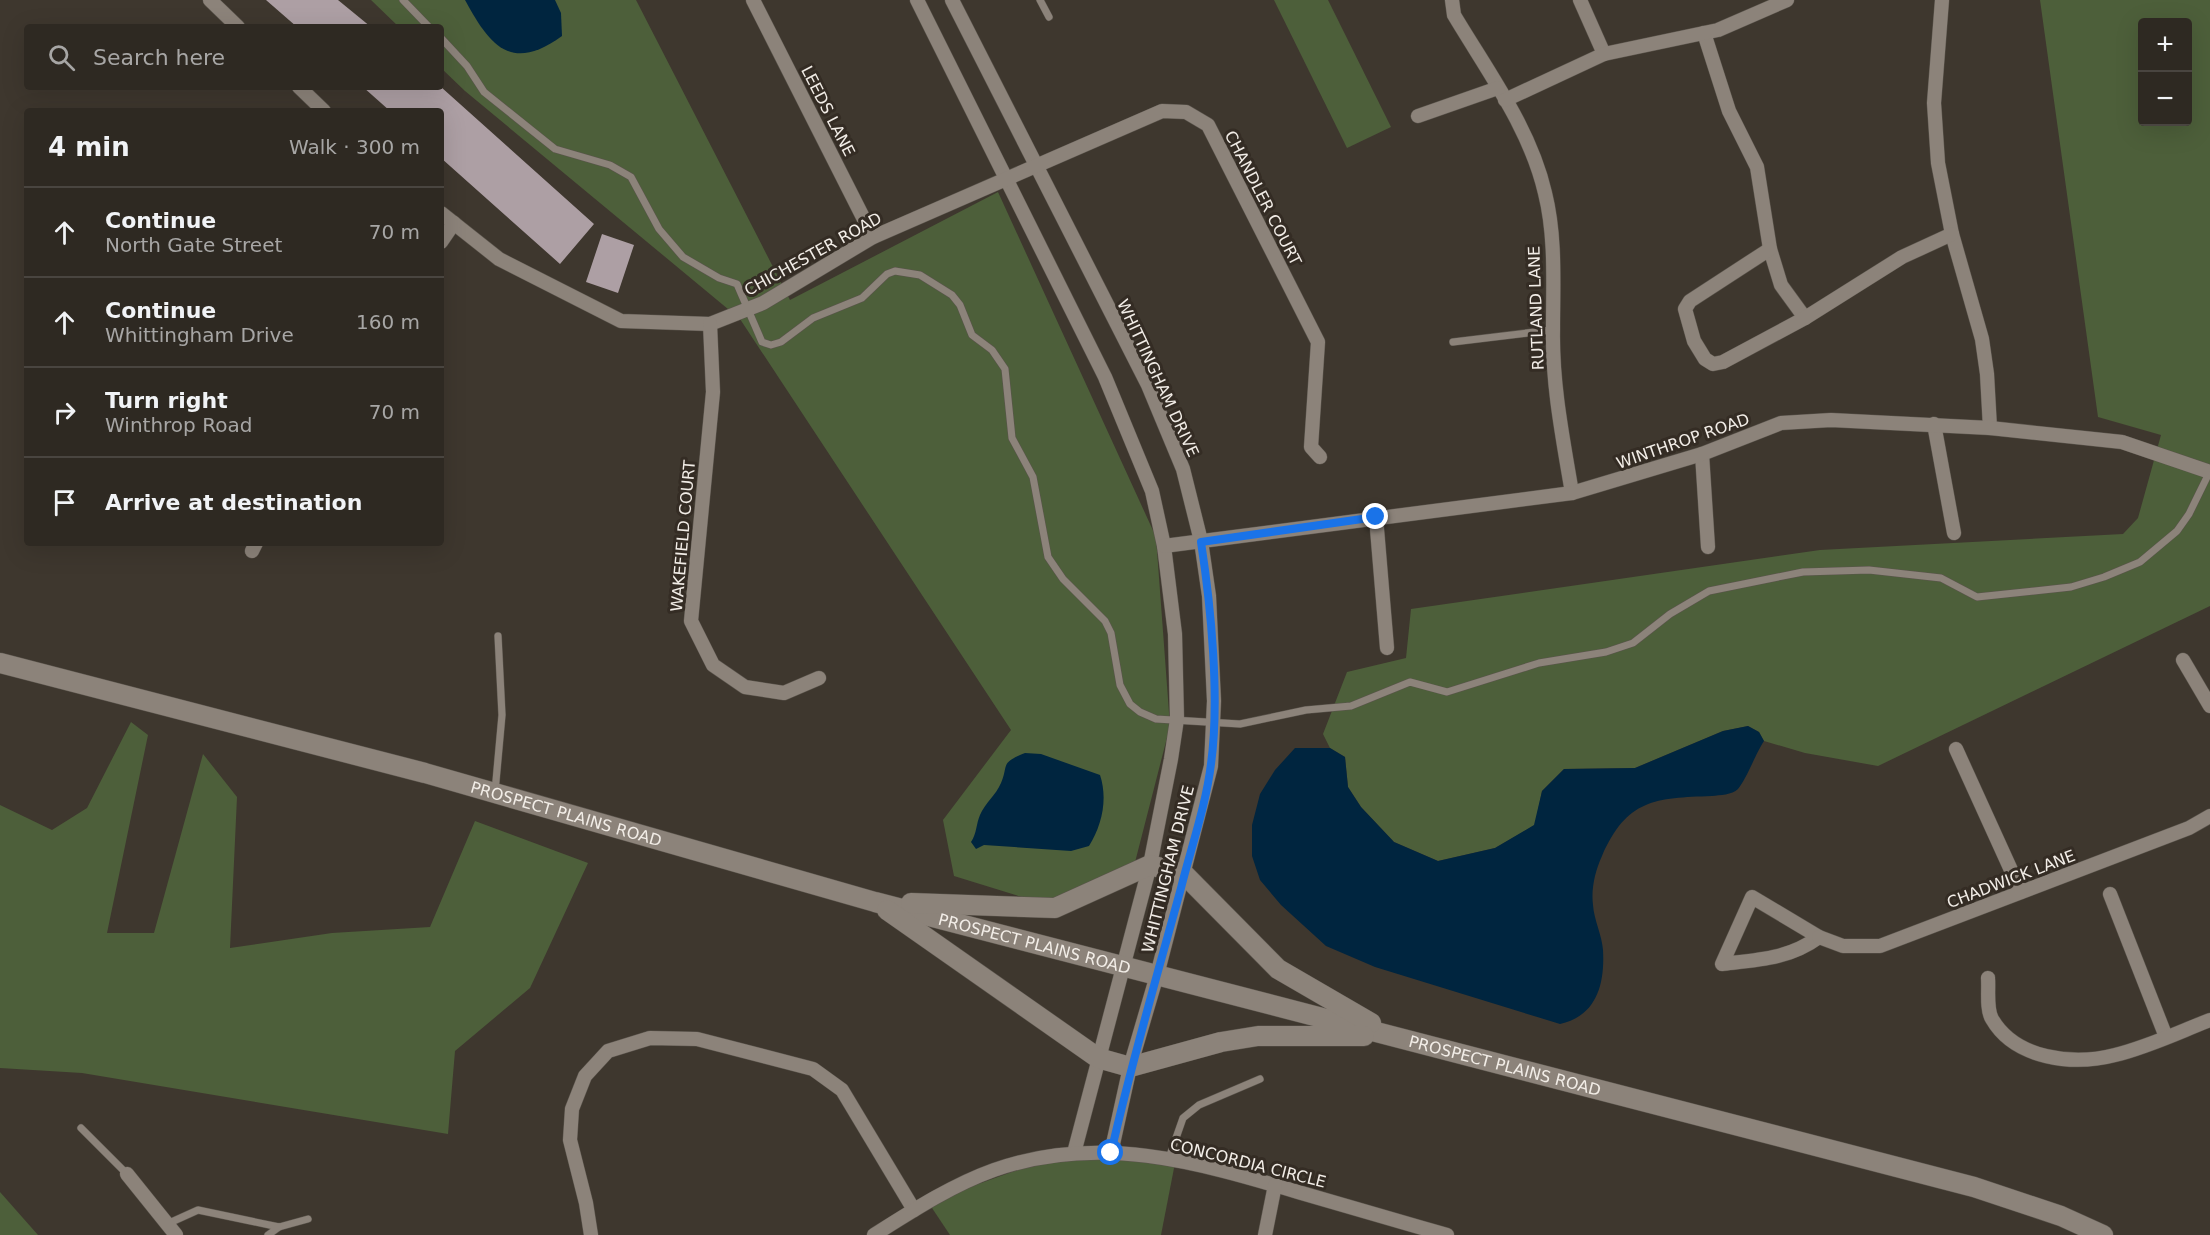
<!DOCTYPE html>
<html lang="en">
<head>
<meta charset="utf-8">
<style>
  :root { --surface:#2e2922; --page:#3a352f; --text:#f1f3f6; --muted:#a7a6a5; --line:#494540 }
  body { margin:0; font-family:"DejaVu Sans",sans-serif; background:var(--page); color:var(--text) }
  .controls { position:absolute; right:18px; top:18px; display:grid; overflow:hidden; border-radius:6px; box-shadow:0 6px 24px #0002 }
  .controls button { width:54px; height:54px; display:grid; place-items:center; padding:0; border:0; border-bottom:2px solid var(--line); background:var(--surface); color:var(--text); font:30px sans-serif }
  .stop { position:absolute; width:18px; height:18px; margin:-14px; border:4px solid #1a73e8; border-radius:50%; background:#fff }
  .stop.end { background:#1a73e8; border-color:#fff; box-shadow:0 2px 6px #0008 }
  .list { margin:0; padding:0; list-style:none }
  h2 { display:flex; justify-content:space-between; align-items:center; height:78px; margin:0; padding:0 24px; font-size:26px }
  h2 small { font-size:20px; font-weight:400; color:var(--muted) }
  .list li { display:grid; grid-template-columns:39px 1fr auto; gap:18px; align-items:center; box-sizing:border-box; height:90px; padding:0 24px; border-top:2px solid var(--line) }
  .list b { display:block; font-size:22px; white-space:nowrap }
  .list p { margin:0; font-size:20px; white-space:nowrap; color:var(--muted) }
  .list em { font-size:20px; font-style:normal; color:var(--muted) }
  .icon { flex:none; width:33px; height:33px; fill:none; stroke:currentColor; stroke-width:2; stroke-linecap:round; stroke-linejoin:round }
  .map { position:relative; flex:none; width:2210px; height:1235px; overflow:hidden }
  .search { position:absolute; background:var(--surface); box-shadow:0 6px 24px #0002; left:24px; top:24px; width:420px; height:66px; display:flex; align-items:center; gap:15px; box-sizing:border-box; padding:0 21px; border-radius:6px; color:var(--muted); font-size:22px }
  .panel { position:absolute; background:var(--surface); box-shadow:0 6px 24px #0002; left:24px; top:108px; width:420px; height:438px; border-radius:6px }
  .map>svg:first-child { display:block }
</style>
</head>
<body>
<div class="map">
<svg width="2210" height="1235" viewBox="0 0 2210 1235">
  <rect width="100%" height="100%" fill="#3e372e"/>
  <g fill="#4d5f3a" fill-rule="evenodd">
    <polygon points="371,0 636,0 790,300 998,192 1156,537 1170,726 1132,874 1054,907 954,876 943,820 1011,730 740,319 465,91 441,68 441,27 399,27"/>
    <polygon points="1274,0 1328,0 1391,127 1347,148"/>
    <path d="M2040 0H2210V606L1878 766 1805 753 1764 741 1759 732 1748 726 1723 731 1635 768 1564 769 1542 791 1535 825 1495 848 1438 861 1394 842 1361 807 1348 787 1345 757 1330 748 1323 734 1347 672 1406 658 1411 609 1820 550 2123 534 2138 518 2161 435 2098 417ZM2142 22H2188V122H2142Z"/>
    <polygon points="131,722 148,735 107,933 154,933 203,754 237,797 230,948 332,933 430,927 475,821 588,863 530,988 455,1051 448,1134 82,1073 0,1068 0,805 52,830 87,808"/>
    <polygon points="1111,1153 1175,1163 1161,1235 950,1235 928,1202 1042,1161"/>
    <polygon points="0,1192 38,1235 0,1235"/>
  </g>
  <g fill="#00253f">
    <path d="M465 0H555L561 13 562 36C511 73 490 46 465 0Z"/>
    <path d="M1748 726 1759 732 1764 741C1756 753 1746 780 1738 789 1732 795 1720 795 1712 796 1655 798 1627 799 1602 856 1595 871 1591 889 1593 905 1594 920 1602 935 1603 950 1605 985 1596 1016 1560 1024L1375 967 1326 946 1281 905 1260 880 1252 856V825L1260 794 1275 770 1295 748H1330L1345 757 1348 787 1361 807 1394 842 1438 861 1495 848 1534 825 1542 791 1564 769 1635 768 1723 731Z"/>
    <path d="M1025 753 1041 754 1100 775C1108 799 1102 825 1089 846L1071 851 984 845 976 849 971 842C977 833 976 824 980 815 985 803 996 795 1001 783 1009 765 999 763 1025 753Z"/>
  </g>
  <g fill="#ad9fa4">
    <polygon points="266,0 338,0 371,27 297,27"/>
    <polygon points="363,87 441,87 594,224 560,264 441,158 441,111 390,111"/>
    <polygon points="602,234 634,245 618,293 586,282"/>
  </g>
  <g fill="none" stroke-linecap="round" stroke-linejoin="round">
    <defs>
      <g id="lane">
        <polyline points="403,0 429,27"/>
        <polyline points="1040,0 1049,17"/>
        <polyline points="441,38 467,66 484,92 555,149 610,165 631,177 659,229 683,257 719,278 737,284 762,342 771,345 781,342 813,318 862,298 887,274 895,271 920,275 952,295 960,305 972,335 992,350 1005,369 1012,438 1033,477 1048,557 1063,579 1105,621 1111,633 1120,685 1130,704 1140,712 1156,719 1240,724 1306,710 1351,706 1410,682 1447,692 1539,663 1606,652 1633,643 1670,614 1709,591 1803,572 1869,570 1941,578 1977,597 2071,587 2104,577 2140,562 2177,531 2189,514 2210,471"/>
        <polyline points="1453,342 1552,330"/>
        <polyline points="495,792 502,715 498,636"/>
        <polyline points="81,1128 127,1174"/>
        <polyline points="1169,1158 1183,1118 1199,1105 1260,1079"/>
        <polyline points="167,1224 198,1210 279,1227 308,1219"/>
        <polyline points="268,1235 279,1227"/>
      </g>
      <g id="street">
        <polyline points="210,0 238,27"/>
        <polyline points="753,0 873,237"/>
        <polyline points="917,0 1105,377 1152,491 1164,546 1175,634 1177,719 1171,759 1150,865 1074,1153"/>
        <polyline points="952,0 1148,385 1183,469 1201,541 1209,596 1214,701 1211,766 1157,975 1130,1067 1111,1153"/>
        <path d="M1452 0 1454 15C1488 72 1530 128 1545 193 1556 237 1553 284 1553 330 1552 385 1563 439 1572 493"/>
        <polyline points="1580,0 1604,54"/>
        <polyline points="1942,0 1934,103 1938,163 1952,234 1982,339 1987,374 1990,428"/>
        <polyline points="1704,33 1729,111 1757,167 1770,249 1781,285 1805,318"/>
        <polyline points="299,87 324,111"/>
        <polyline points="1505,100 1604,54 1718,30 1787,0"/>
        <polyline points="1418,116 1498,88"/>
        <polyline points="441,213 499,259 621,321 710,324 763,303 873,237 1162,111 1186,112 1208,125 1318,342 1311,447 1320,457"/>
        <polyline points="441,242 454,223"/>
        <polyline points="1770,249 1690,301 1685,309 1694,341 1705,359 1713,364 1723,362 1805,318 1902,257 1952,234"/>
        <polyline points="710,324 713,392 691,621 713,665 745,687 784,693 819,678"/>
        <polyline points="1934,424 1954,533"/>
        <polyline points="1702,454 1708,547"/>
        <polyline points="1376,517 1387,648"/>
        <polyline points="1164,546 1572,493 1702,454 1781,423 1831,420 1990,428 2122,442 2210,472"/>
        <polyline points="252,551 256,543"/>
        <polyline points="2183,660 2210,706"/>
        <polyline points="1956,749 2021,892"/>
        <polyline points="2110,894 2166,1037"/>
        <path d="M1752 897 1819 937C1789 959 1758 960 1722 964Z"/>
        <polyline points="1819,937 1843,946 1880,946 2189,828 2210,816"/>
        <path d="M1988 978C1989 989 1986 1009 1992 1019 2015 1059 2073 1066 2115 1055 2148 1047 2179 1032 2210 1020"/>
        <polyline points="127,1174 176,1235"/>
        <polyline points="591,1235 586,1203 570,1140 572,1109 585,1076 608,1051 650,1038 697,1039 813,1069 842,1090 914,1210"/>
        <path d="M874 1235C912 1211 952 1185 994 1170 1098 1133 1197 1162 1298 1192 1347 1206 1397 1221 1447 1235"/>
        <polyline points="1265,1235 1275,1185"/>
      </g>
      <g id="secondary">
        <path id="s1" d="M0 663 425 773 875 902 1974 1187 2061 1216 2103 1235"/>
        <polyline points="911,903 1055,908 1150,865 1184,874 1278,969 1371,1023"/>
        <polyline points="887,910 1098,1058 1130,1067 1221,1042 1258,1036 1364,1036"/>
      </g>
    </defs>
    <use href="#lane" stroke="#5a544c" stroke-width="8"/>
    <use href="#street" stroke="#5a544c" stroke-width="15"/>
    <use href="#secondary" stroke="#5a544c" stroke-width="21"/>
    <use href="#lane" stroke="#8c837a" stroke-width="7"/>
    <use href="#street" stroke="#8c837a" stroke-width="14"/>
    <use href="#secondary" stroke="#8c837a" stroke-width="20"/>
  </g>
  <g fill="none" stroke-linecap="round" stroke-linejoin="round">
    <path stroke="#1a73e8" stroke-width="8" d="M1111 1153C1131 1064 1157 976 1181 888 1191 848 1206 805 1211 764 1220 698 1211 607 1201 542L1376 517"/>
  </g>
  <g text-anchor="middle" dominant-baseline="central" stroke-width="6" stroke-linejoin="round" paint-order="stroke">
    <g font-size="16" fill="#f2ede7" stroke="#342c24">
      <text transform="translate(828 111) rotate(63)">LEEDS LANE</text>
      <text transform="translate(1263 198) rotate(63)">CHANDLER COURT</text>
      <text transform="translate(813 254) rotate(-29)">CHICHESTER ROAD</text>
      <text transform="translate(1536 308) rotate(-92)">RUTLAND LANE</text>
      <text transform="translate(1158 378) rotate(65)">WHITTINGHAM DRIVE</text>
      <text transform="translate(1683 441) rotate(-19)">WINTHROP ROAD</text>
      <text transform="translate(683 536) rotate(-85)">WAKEFIELD COURT</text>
      <text stroke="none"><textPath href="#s1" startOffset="586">PROSPECT PLAINS ROAD</textPath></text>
      <text transform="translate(1168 869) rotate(-76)">WHITTINGHAM DRIVE</text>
      <text transform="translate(2011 879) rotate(-21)">CHADWICK LANE</text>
      <text stroke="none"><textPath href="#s1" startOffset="1072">PROSPECT PLAINS ROAD</textPath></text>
      <text stroke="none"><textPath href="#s1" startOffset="1558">PROSPECT PLAINS ROAD</textPath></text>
      <text transform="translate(1248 1163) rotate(14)">CONCORDIA CIRCLE</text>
    </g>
  </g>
</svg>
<div class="controls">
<button>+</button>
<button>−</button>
</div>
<div class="stop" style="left:1111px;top:1153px"></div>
<div class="stop end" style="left:1376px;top:517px"></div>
<div class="search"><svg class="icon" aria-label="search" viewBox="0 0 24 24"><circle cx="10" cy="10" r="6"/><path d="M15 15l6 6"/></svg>Search here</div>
<section class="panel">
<h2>4 min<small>Walk · 300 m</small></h2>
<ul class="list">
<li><svg class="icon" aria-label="ahead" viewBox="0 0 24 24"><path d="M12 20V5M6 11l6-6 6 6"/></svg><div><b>Continue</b><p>North Gate Street</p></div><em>70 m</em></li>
<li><svg class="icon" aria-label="ahead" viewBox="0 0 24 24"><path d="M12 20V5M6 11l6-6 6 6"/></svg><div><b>Continue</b><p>Whittingham Drive</p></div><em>160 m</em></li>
<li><svg class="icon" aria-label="right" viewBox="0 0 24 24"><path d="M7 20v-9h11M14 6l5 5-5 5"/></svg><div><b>Turn right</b><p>Winthrop Road</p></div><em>70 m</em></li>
<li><svg class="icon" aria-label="arrive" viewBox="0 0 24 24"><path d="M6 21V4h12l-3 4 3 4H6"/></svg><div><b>Arrive at destination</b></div></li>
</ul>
</section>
</div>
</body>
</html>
